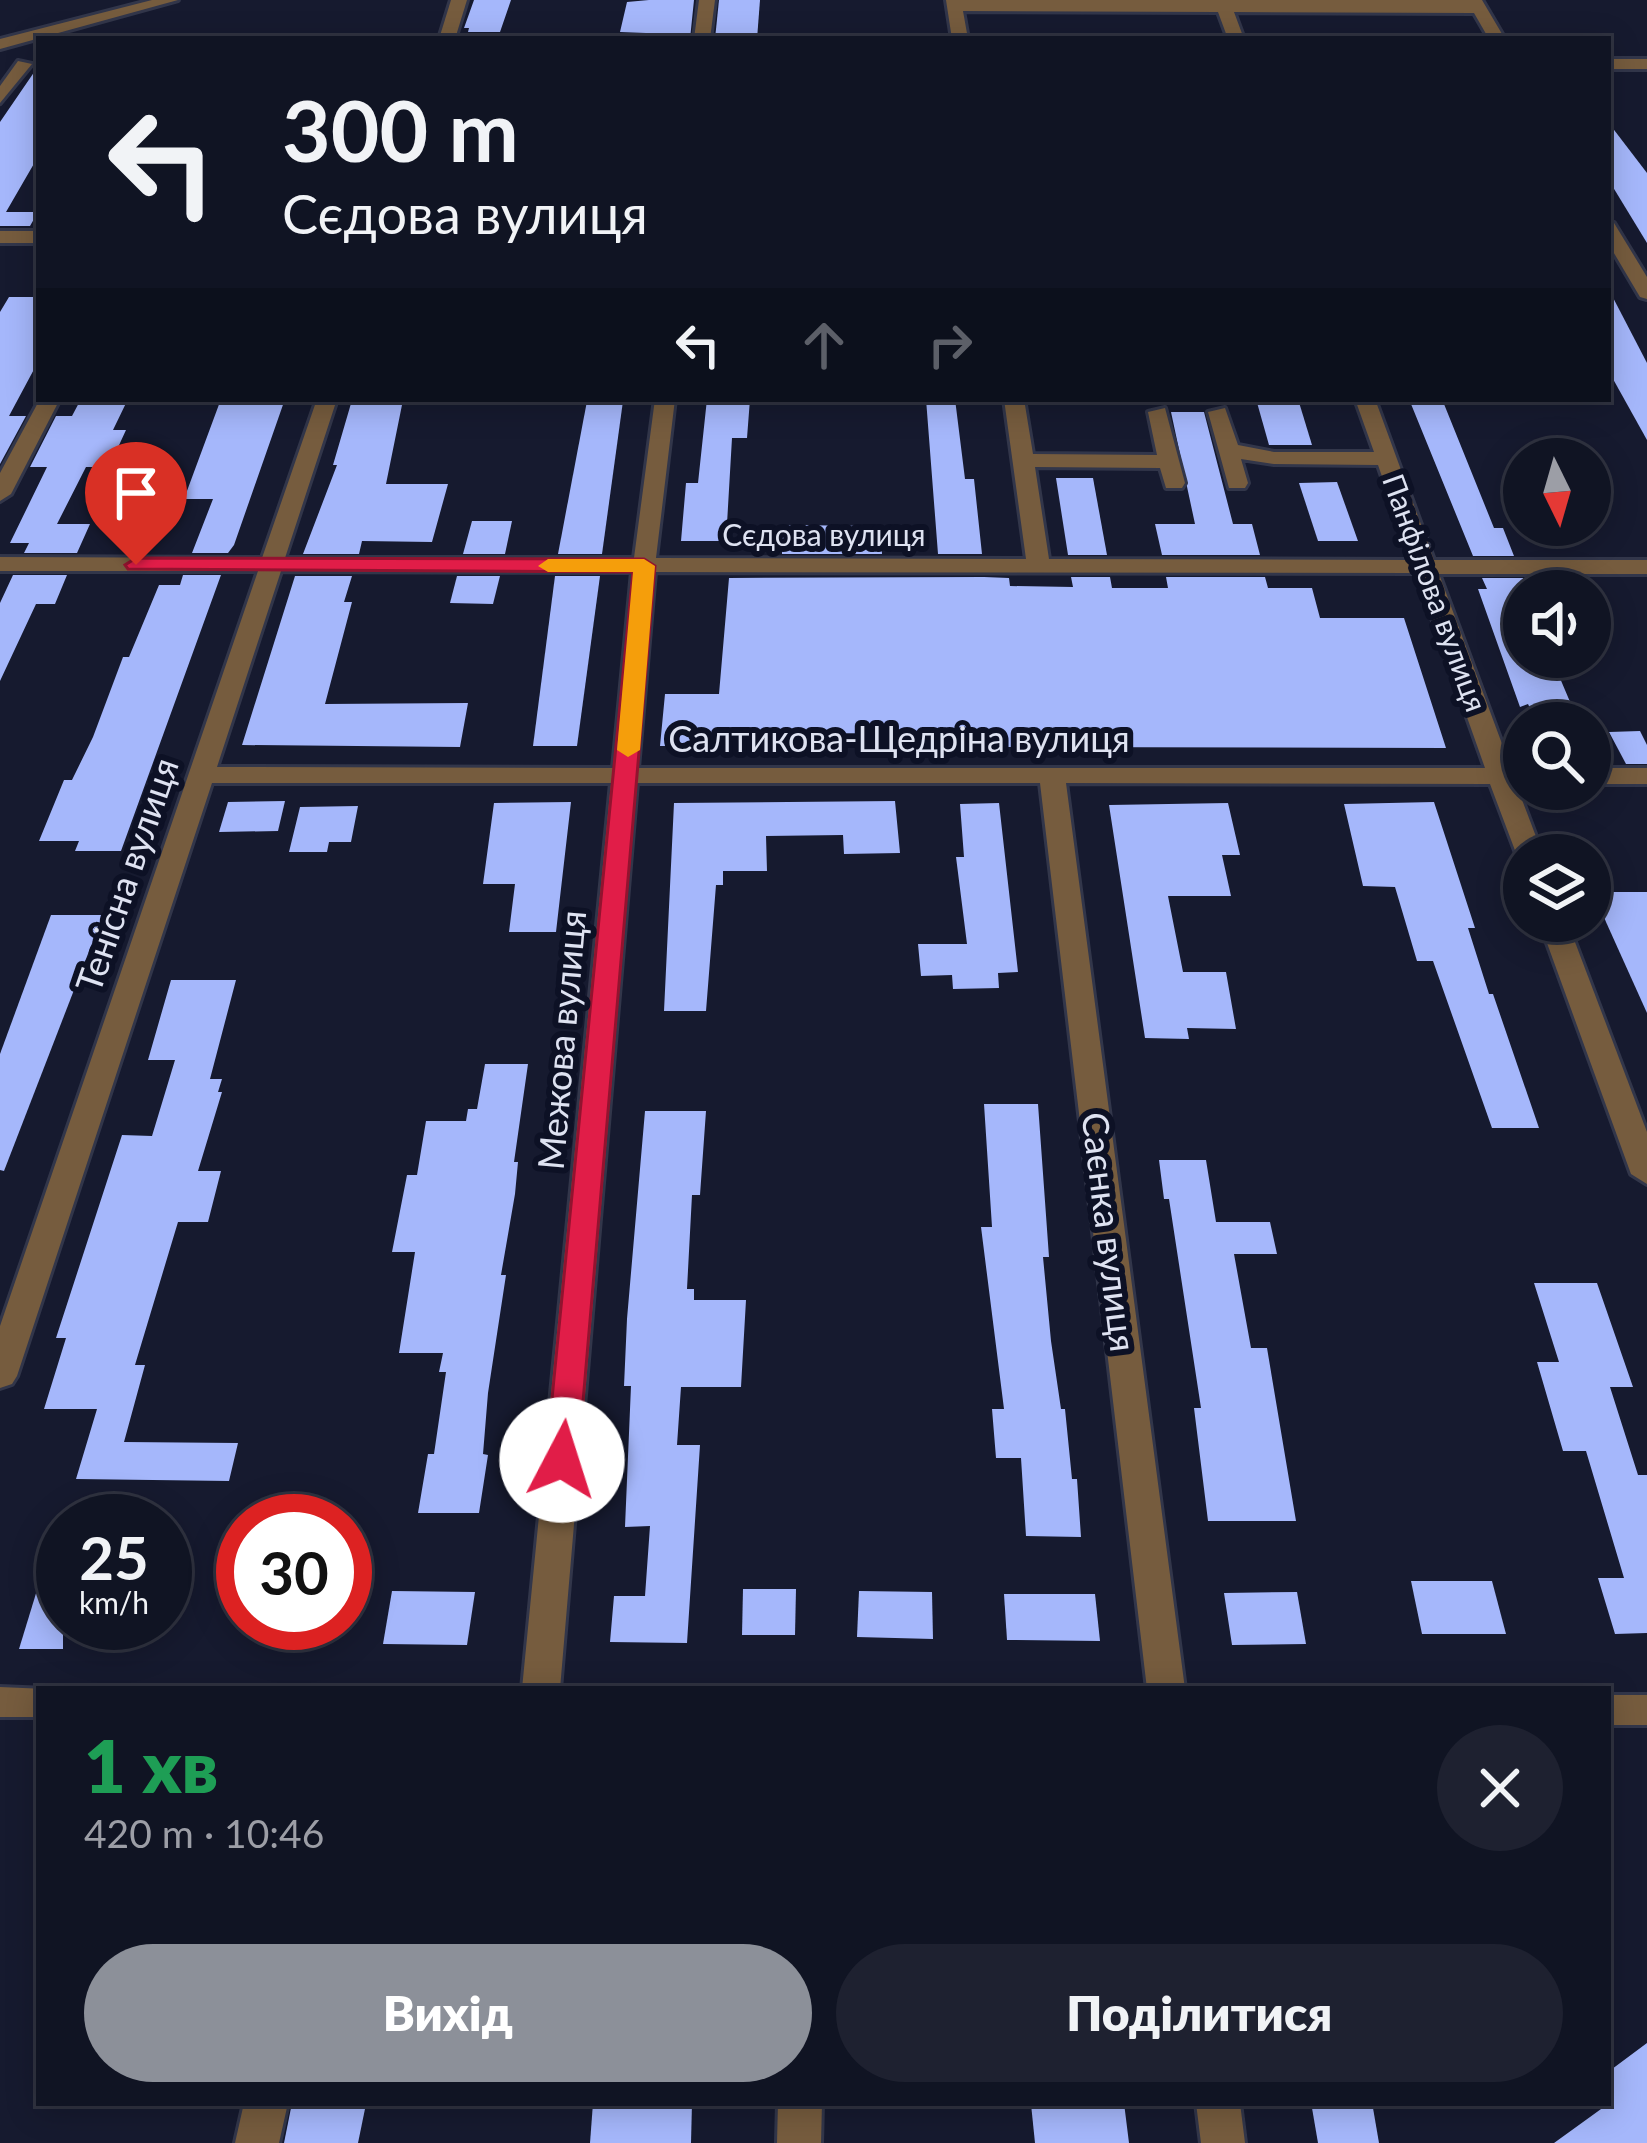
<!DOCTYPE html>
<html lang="uk">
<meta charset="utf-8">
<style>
body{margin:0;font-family:Lato,sans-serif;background:#1e2130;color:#f1f3f6;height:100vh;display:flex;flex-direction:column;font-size:45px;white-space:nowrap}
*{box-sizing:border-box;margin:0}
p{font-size:39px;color:#9c9ea6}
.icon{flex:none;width:66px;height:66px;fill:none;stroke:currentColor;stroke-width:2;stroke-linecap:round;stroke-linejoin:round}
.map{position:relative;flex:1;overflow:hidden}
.panel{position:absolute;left:36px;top:1686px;width:1575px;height:420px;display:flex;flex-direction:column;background:#101423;border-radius:0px;box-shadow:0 6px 30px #0003,0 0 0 3px #303341}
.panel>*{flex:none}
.top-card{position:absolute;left:36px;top:36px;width:1575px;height:366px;border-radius:0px;box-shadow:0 6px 30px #0003,0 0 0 3px #303341;background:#101423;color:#f1f3f6;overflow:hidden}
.needle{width:78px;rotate:175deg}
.buttons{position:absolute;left:1503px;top:438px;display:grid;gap:24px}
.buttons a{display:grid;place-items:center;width:108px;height:108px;border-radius:50%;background:#101423;box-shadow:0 6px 30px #0003,0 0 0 3px #303341;font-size:60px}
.speed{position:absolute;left:36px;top:1494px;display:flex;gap:24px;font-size:60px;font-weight:700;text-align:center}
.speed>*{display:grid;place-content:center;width:156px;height:156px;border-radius:50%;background:#101423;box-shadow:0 6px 30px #0003,0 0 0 3px #303341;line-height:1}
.speed small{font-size:30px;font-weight:400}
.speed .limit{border:18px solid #d22;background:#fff;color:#111}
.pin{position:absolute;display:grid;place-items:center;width:102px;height:102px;color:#fff;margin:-123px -51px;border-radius:50% 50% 50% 0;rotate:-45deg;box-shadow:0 0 12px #0007}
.pin .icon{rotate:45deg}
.me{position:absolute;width:132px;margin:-66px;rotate:5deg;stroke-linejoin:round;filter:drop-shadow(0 0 9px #0008)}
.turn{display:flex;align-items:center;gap:42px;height:252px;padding:0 48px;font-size:54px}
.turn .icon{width:156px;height:156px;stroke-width:2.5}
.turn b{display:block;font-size:84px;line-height:102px}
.lanes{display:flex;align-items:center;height:114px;padding:0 48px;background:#0003;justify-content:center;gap:60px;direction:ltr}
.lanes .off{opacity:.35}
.round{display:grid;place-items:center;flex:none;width:126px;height:126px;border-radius:63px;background:#1e2130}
.head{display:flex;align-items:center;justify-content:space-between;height:204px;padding:0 48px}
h1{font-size:72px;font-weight:800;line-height:90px;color:#1e9e55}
.action{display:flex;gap:24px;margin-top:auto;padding:24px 48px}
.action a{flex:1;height:138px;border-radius:72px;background:#8c9099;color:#fff;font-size:48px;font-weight:800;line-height:138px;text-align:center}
.action a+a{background:#1e2130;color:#f1f3f6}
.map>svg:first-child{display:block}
.building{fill:#a5b7fb}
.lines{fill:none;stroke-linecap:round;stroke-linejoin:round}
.minor-casing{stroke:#32364a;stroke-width:6}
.minor{fill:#765c3e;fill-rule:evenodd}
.route{fill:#e11d48;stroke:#92132f;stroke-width:3}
.slow{fill:#f59e0b}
.labels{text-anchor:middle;stroke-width:12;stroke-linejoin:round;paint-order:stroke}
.far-street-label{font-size:30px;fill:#dee2f1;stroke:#0d1125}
.street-label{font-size:36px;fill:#dee2f1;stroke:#0d1125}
</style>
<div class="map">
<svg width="1647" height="2143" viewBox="0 0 1647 2143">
<rect width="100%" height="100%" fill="#161a2f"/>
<g class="building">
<path d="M474 0H511L500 32H468L469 28H464Z"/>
<path d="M649 0H694L690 39H645L646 33 620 32 627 2Z"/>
<path d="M719 0H760L757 39H715Z"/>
<path d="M39 65V155L6 212H38L30 226H0V122Z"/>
<path d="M1608 122 1647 173V243L1608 179Z"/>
<path d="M1608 288 1647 363V440L1608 370Z"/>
<path d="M9 297H39V360L9 416H26L0 464V312Z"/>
<path d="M81 399H128L113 430H126L109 467H86L57 524H90L77 553H24L29 543H10L47 467H30L56 416H72Z"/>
<path d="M221 399H285L234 545 228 553H192L213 499H184Z"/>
<path d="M707 399H750L747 438H732L726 541H681L686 483H698Z"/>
<path d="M926 399H955L965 479H974L982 554H938Z"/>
<path d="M1256 399H1298L1312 445H1269Z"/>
<path d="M352 400H403L386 484H448L432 542 362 541 359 554H303L337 465H333Z"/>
<path d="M587 401H623L602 554H558Z"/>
<path d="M1411 404H1444L1494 528H1503L1514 556H1473Z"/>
<path d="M1171 412H1204L1233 524H1252L1260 555H1162L1155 524H1195Z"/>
<path d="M1056 478H1093L1107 555H1068Z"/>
<path d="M1337 482 1358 541H1318L1299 483Z"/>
<path d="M472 521H512L505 554H463Z"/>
<path d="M782 525 881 526 882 554H782Z"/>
<path d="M13 575H67L55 604H36L0 681V603Z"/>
<path d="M183 575H221L121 851H75L79 841H39L64 780H72L93 737 123 657H129L159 585H180Z"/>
<path d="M295 576H352L344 602H352L325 704 468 703 460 747 242 745Z"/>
<path d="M457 576H500L493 604 450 603Z"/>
<path d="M555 576H600L577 746H533Z"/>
<path d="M984 577 1009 578 1010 586 1073 587 1071 577H1110L1112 588H1168L1166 577H1265L1268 588H1312L1320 618H1404L1446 748 660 746 665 694H719L729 578Z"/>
<path d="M1482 578H1523L1524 657H1551L1579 723H1537L1528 704 1520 707 1478 589H1487Z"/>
<path d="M1640 731 1647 745V764H1626L1609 732Z"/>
<path d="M285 801 278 831 219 832 228 802Z"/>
<path d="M895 801 900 853 844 854 843 835 766 836 767 871H723V885H716L706 1011H664L674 803Z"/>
<path d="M571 802 556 932H509L515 884H483L494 803Z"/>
<path d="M1434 802 1475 928H1468L1489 994H1493L1539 1128H1492L1433 961H1417L1395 887 1363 886 1344 804Z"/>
<path d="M999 803 1018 972 998 973 999 988 953 989 952 975 921 976 918 944H967L956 857H964L960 804Z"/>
<path d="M1228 803 1240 855H1222L1231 896H1168L1183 972H1226L1236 1029 1187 1028 1189 1039 1145 1038 1109 805Z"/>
<path d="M358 806 351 842H329L327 852H289L300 807Z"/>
<path d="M1594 892H1647V1013L1606 922Z"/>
<path d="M51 915H103L4 1171 0 1170V1054Z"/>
<path d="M171 980H236L210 1079H222L218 1092H222L198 1171H221L208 1222H178L135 1365H145L124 1442 238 1443 229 1481 76 1479 97 1409H44L66 1338H56L122 1135 152 1136 175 1060H148Z"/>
<path d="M485 1064H528L514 1162H518L515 1194 501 1275H506L488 1393 483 1454 488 1455 479 1513H418L428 1454H434L446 1372H439L443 1353H399L415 1252H392L407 1175H417L426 1121H466L468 1109H477Z"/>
<path d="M984 1104H1038L1049 1257H1043L1051 1341 1061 1409H1065L1072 1479H1077L1081 1537 1026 1536 1021 1458H996L992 1409H1004L981 1227H992Z"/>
<path d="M645 1111H706L700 1195H692L687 1289H694V1300H746L741 1387H681L677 1445H700L687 1643 610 1642 614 1596H645L650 1526 625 1527 631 1386H624L627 1319Z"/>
<path d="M1159 1160H1206L1216 1222H1270L1277 1254H1234L1251 1348H1267L1296 1521H1208L1194 1408H1201L1169 1199H1164Z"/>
<path d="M1534 1283H1597L1633 1387H1610L1638 1475H1647V1633L1615 1634 1598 1578H1624L1586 1451H1563L1537 1362H1559Z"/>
<path d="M56 1528 63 1529V1649H19Z"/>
<path d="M1411 1581H1492L1506 1634H1422Z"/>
<path d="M743 1589H796L795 1635H742Z"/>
<path d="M392 1591 475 1592 467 1645 383 1644Z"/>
<path d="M859 1591 932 1592 933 1639 857 1637Z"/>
<path d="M1297 1592 1306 1644 1232 1645 1224 1593Z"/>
<path d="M1004 1594H1095L1100 1641 1007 1640Z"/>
<path d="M1647 2043V2143H1554L1608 2104V2072Z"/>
<path d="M292 2103 366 2104 358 2143H284Z"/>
<path d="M593 2103H692L691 2143H590Z"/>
<path d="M1124 2103 1129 2143H1035L1031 2104Z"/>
<path d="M1312 2108H1373L1379 2143H1318Z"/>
</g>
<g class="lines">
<g class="minor-casing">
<g id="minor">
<path d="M152 0H178L0 49V39Z"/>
<path d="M451 0H467L455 39H439Z"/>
<path d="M699 0H715L710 39H694Z"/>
<path d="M946 0H1482L1505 39H1489L1474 13 1234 12 1244 39H1228L1218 12 963 11 968 39H952Z"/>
<rect x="1608" y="59" width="39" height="10"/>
<path d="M18 61 32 64 0 103V86Z"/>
<path d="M1608 222 1614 223 1647 277V299L1640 297 1608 243Z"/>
<rect x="0" y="231" width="39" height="12"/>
<path d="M40 399H60L11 494 0 501V473Z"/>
<path d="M317 399H337L285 558H634L655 399H675L656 558 1026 559 1004 399H1024L1033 454 1157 455 1148 412 1165 408 1185 483 1182 488H1166L1160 468 1035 467 1049 559 1411 560 1378 465 1274 464 1241 459 1248 483 1245 488H1229L1208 412 1225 408 1238 445 1274 452H1374L1355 399H1375L1434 560H1647V574H1439L1511 768H1524V784H1516L1543 855H1524V862L1519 861 1490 784 1066 783 1185 1689H1147L1040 783H637L560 1689H522L611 783H212L17 1376 12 1384 0 1388V1326L258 571H0V557L262 558ZM281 571 632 572 613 768 217 767ZM655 572 1416 573 1485 768H638Z"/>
<rect x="1590" y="768" width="57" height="16"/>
<path d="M1539 921H1567L1647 1132V1184L1631 1174Z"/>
<path d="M0 1687 46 1689H39V1717H0Z"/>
<rect x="1608" y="1695" width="39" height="30"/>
<path d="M244 2103H288L279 2143H235Z"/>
<path d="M778 2103H822L821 2143H777Z"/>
<path d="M1196 2103H1240L1245 2143H1201Z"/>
</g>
</g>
<use href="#minor" class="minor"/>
</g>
<path class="route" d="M136 558 644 559 655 566 578 1460 574 1468H551L546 1460 633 572 128 569 125 565Z"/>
<path class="slow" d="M644 559 655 566 640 750 628 757 617 750 633 572H548L538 566 548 559Z"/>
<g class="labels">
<g class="far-street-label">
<text x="824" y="546">Сєдова вулиця</text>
<text transform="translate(1434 593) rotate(70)" y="10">Панфілова вулиця</text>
</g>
<g class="street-label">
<text x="899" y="752">Салтикова-Щедріна вулиця</text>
<text transform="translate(127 875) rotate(-71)" y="13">Тенісна вулиця</text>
<text transform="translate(562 1040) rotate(-85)" y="13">Межова вулиця</text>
<text transform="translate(1109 1232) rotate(83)" y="13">Саєнка вулиця</text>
</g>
</g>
</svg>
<div class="buttons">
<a><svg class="needle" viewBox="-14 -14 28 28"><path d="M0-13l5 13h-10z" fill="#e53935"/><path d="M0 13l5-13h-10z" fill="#9c9ea6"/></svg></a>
<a><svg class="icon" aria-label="sound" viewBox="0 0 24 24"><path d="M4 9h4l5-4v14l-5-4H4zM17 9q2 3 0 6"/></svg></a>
<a><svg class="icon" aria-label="search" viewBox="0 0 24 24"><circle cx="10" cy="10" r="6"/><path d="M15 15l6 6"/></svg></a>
<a><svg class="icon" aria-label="layers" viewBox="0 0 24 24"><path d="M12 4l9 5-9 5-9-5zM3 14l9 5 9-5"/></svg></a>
</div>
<div class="speed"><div>25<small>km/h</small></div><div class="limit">30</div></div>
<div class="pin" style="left:136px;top:565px;background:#d93025"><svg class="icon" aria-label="arrive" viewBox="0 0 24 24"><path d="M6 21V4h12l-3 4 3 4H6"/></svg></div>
<svg class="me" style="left:562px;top:1460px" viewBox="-20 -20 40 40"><circle r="19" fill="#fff"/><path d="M0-13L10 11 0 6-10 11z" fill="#e11d48"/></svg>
<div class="top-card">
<div class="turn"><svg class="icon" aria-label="left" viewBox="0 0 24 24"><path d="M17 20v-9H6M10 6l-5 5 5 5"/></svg><div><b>300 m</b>Сєдова вулиця</div></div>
<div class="lanes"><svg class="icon" aria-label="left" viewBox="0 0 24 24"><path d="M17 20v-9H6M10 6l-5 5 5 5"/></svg><svg class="icon off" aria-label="ahead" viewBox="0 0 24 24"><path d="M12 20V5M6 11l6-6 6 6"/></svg><svg class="icon off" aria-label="right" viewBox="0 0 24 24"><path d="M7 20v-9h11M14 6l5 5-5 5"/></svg></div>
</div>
<section class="panel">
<div class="head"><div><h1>1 хв</h1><p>420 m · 10:46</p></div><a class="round"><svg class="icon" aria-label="close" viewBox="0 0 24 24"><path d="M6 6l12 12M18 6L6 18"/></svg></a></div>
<div class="action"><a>Вихід</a><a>Поділитися</a></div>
</section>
</div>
